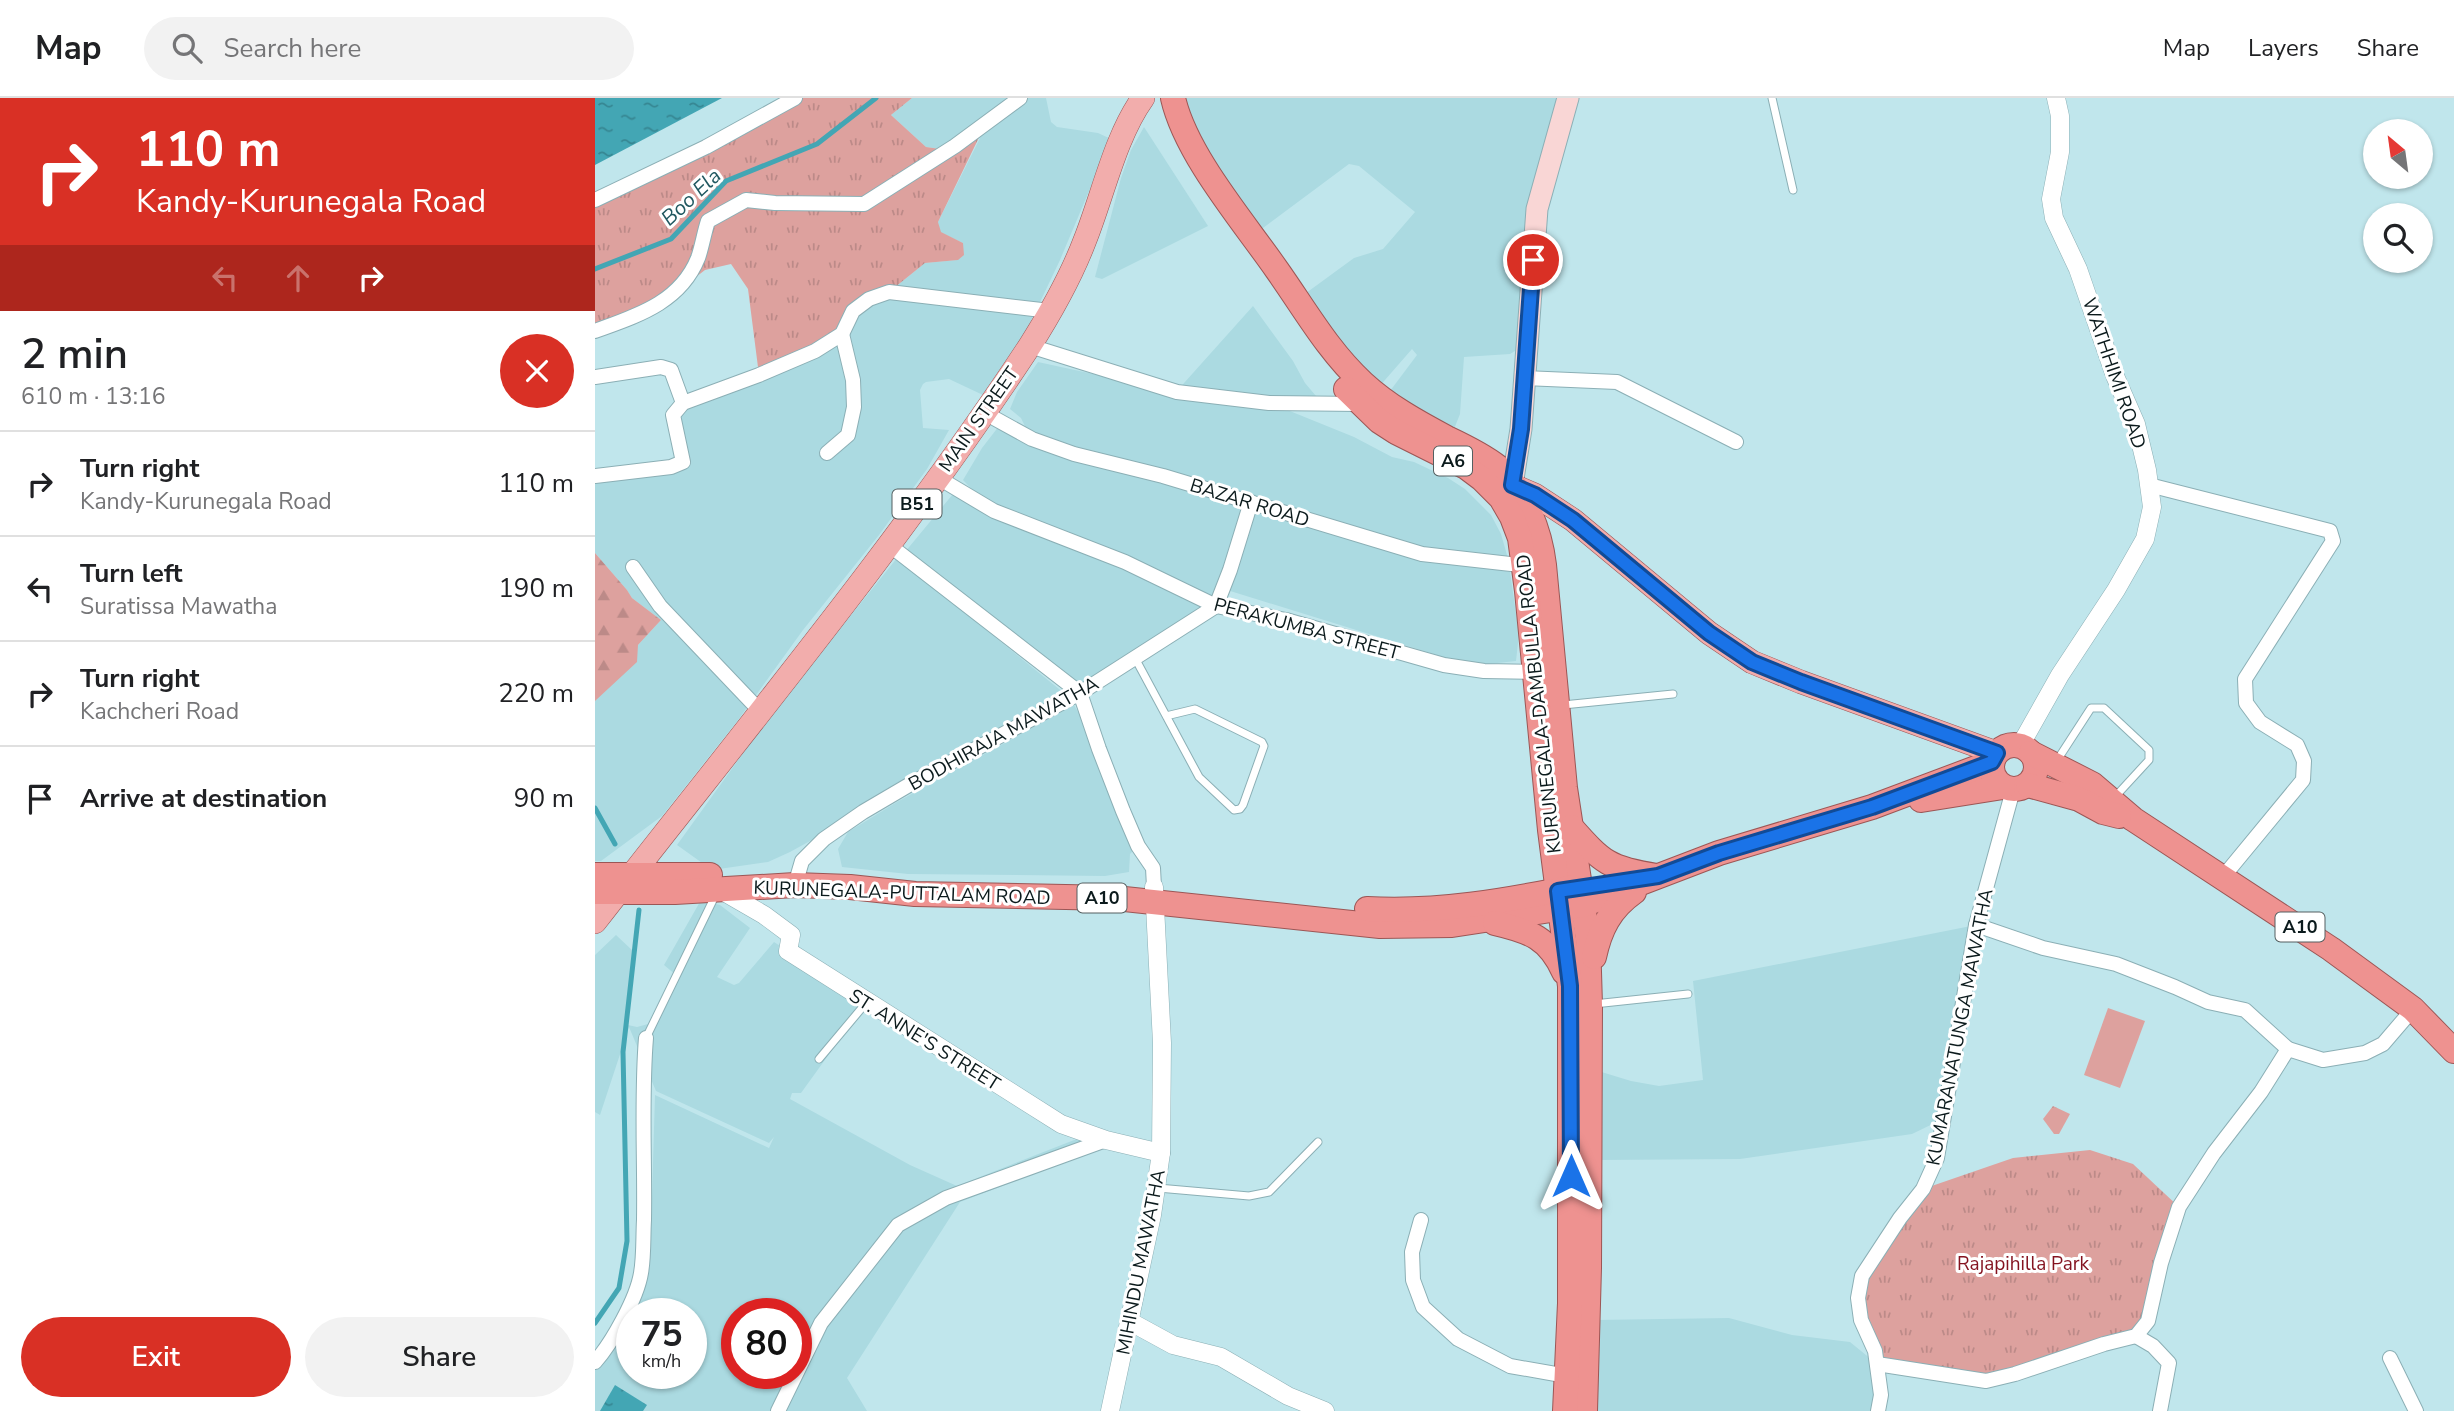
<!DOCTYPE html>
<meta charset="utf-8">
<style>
body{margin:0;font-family:"Nunito Sans",sans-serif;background:#f2f2f2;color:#202124;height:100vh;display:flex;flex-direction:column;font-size:26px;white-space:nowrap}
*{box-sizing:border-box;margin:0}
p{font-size:23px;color:#757577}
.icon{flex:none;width:38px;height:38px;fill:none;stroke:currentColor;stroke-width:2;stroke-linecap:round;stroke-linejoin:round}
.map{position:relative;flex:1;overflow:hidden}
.details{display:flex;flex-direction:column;background:#fff;width:595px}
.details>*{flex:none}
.hud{background:#d93025;color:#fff;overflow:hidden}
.needle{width:46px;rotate:331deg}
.fabs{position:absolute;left:1768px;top:21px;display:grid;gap:14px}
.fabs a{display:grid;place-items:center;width:70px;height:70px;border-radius:50%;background:#fff;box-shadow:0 2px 5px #0004;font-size:35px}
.speed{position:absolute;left:21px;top:1200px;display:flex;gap:14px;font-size:35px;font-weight:700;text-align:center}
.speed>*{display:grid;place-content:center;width:91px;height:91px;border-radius:50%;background:#fff;box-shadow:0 2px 5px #0004;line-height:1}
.speed small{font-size:18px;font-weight:400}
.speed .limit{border:10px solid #d22;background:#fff;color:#111}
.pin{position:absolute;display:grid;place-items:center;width:60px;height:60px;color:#fff;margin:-30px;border:4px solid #fff;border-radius:50%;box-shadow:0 2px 7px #0007}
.me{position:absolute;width:77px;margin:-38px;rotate:0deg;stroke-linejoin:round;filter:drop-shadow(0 0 5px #0008)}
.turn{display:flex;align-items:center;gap:24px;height:147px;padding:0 21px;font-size:32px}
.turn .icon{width:91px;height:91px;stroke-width:2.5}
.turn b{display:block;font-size:49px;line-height:60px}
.lanes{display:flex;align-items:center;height:66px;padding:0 21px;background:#0003;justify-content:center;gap:35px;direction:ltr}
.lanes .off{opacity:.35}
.round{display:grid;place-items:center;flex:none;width:74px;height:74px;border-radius:37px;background:#f2f2f2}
.summary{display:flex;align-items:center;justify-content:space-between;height:119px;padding:0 21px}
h1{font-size:42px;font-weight:600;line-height:52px}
.action{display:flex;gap:14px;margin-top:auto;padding:14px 21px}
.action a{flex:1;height:80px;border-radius:42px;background:#d93025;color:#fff;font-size:28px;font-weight:600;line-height:80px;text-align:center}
.action a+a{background:#f2f2f2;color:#202124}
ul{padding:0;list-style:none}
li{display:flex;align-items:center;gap:21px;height:105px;padding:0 21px;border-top:2px solid #e0e0e0}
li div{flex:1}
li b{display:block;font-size:26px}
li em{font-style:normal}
header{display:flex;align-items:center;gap:42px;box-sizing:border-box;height:98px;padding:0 35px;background:#fff;border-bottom:2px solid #e0e0e0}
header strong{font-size:33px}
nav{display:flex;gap:38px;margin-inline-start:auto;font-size:24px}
.search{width:490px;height:63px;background:#f2f2f2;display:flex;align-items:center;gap:18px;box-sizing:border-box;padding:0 24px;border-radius:38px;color:#757577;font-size:26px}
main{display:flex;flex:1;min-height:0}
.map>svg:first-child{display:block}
.built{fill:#abdae1;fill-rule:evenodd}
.grass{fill:url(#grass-tufts)}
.forest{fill:url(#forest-firs)}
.pitch{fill:#dda19e}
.water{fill:url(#water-ripples)}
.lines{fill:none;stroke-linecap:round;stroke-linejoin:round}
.stream{stroke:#43a6b4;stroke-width:5}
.service-casing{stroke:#8bafb5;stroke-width:9}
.minor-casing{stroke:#8bafb5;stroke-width:16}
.tertiary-casing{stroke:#8bafb5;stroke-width:19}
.secondary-casing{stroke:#8bafb5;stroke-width:23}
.primary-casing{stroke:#9c5655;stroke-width:24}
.trunk-casing{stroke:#9c5655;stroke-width:26}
.service{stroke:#fff;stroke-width:7}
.minor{stroke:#fff;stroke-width:14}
.tertiary{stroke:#fff;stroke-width:18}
.secondary{stroke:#f9d6d5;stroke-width:21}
.primary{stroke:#f2adac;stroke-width:23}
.trunk{stroke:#ee9290;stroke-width:24}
.route-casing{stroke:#114b97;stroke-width:18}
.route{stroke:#1a73e8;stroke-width:12}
.labels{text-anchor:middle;stroke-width:6;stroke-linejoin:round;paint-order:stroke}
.shield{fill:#fff;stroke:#545f60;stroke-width:2}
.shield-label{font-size:18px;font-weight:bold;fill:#0b1a1c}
.street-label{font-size:19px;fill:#0b1a1c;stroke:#fff}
.park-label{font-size:19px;fill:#84121f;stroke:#fff}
.water-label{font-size:21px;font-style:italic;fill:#215860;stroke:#fff}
</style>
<header>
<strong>Map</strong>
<div class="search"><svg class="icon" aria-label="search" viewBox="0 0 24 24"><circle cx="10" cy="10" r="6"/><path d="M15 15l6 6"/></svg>Search here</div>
<nav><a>Map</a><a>Layers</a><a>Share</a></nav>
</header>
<main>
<section class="details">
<div class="hud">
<div class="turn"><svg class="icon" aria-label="right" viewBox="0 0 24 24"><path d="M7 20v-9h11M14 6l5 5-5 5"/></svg><div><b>110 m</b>Kandy-Kurunegala Road</div></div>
<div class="lanes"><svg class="icon off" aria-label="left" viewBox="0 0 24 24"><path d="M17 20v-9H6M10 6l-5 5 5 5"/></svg><svg class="icon off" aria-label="ahead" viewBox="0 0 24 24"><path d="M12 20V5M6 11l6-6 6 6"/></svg><svg class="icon" aria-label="right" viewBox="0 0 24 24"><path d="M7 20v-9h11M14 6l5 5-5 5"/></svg></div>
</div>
<div class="summary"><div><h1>2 min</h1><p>610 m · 13:16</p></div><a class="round" style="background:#d93025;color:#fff"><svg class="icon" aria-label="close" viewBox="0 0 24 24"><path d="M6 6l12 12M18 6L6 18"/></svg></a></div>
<ul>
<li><svg class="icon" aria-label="right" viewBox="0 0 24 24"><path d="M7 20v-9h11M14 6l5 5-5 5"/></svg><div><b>Turn right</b><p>Kandy-Kurunegala Road</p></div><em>110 m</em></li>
<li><svg class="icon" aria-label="left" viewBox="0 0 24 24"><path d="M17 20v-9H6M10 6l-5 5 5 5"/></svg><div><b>Turn left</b><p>Suratissa Mawatha</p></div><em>190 m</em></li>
<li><svg class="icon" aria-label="right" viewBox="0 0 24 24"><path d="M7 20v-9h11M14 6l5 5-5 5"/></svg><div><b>Turn right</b><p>Kachcheri Road</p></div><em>220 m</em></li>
<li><svg class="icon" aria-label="arrive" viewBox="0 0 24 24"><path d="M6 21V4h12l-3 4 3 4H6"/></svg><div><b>Arrive at destination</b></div><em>90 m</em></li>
</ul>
<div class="action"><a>Exit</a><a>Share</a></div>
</section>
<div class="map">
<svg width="1859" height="1313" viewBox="0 0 1859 1313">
<defs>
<pattern id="grass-tufts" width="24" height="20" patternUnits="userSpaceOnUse" patternTransform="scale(1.75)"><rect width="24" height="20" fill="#dda19e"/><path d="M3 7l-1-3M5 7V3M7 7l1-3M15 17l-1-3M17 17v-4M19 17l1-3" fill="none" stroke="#bc8a88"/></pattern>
<pattern id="forest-firs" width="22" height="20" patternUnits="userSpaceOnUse" patternTransform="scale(1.75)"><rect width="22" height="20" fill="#dda19e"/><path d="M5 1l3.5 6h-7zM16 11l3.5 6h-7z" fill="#bc8a88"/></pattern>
<pattern id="water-ripples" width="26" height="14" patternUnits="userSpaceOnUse" patternTransform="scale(1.75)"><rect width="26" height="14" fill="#43a6b4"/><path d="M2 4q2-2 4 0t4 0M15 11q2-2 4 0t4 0" fill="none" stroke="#368692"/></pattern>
</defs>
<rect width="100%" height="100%" fill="#c0e6ec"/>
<g class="built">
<path d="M317 0H451L456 24 462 29 503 35 516 41 465 162 427 242 388 297 354 281 331 284 328 286 325 292 328 330 354 332 332 371 284 437 208 532 143 622 67 718 6 763H0V603L43 547 66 522 37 500 32 492 0 455V378L88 364 78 317 164 277 258 213 294 194 330 165 362 162 368 145 345 134 343 124 385 40 345 51 331 49 296 17Z"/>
<path d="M585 0H965L925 250 915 256 869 259 865 316 859 331 792 297 822 257 817 251 783 290 707 198 759 160 788 151 820 114 764 68 754 66 664 133 625 75Z"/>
<path d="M549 29 613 128 507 181 500 179 526 80 536 52Z"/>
<path d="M658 208 698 263 710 285 721 298 675 305 759 339 797 359 819 364 853 380 870 391 896 417 906 436 914 464 836 457 915 474 924 536 921 563 893 566 858 562 632 492 621 508 483 590 310 454 358 396 397 412 368 382 387 350 404 328 436 341 426 320 415 311 422 294 443 264 581 294Z"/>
<path d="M302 460 469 595 300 686 215 743 195 754 173 764 117 772 82 747 172 622Z"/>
<path d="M479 607 504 651 543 748 535 756 534 774 510 778 313 776 247 769 243 751 253 734 302 704Z"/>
<path d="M106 802 125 807 155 830 122 879 139 887 144 885 179 844 271 905 206 995H197L195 1001 315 1067 362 1088 492 1037 512 1048 365 1104 252 1280 272 1313H0V1272L39 1208 55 1168 60 997 174 1050 179 1039 174 1045 61 993 34 929 5 1017 0 1014V857L21 837 38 853 33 927 42 929 53 926 81 877 69 867ZM37 1216H96V1276H37ZM142 1216H201V1276H142Z"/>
<path d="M1381 827 1348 1021 1317 1036 1145 1061 1003 1062 1000 972 1036 983 1064 988 1108 982 1098 883Z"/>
<path d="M1134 1220 1197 1237 1255 1244 1282 1266 1283 1313H997L1000 1222Z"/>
</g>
<g class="grass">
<path d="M200 0H317L296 17 331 49 345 51 391 25 343 124 346 134 368 145 369 157 363 162 330 165 294 194 274 201 247 236 164 277 153 191 136 166 110 172 66 206 0 233V102Z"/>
<path d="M1458 1008 1475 1016 1464 1036H1459L1448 1021Z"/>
<path d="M1495 1052 1538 1066 1584 1109 1541 1238 1391 1283 1282 1266 1266 1222 1267 1178 1328 1091 1418 1060Z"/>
</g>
<path class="forest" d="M0 455 32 492 37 500 66 522 43 547 42 564 0 603Z"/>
<path class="pitch" d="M1513 910 1550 923 1525 990 1489 977Z"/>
<g class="water">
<path d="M0 0H127L0 67Z"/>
<path d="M20 1287 52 1307 48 1313H5Z"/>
</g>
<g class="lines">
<g class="stream">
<path d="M0 171 76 141 131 83 222 46 281 0"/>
<path d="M0 710 20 746"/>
<path d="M0 1225 24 1190 32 1143 28 954 44 812"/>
</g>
<g class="service-casing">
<g id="service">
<path d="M1177 0 1198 92"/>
<path d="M540 560 604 679 639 712 645 711 648 707 669 648 667 644 600 611 571 618"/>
<path d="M968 607 1078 596"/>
<path d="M1461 664 1496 610H1509L1554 652V662L1519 700"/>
<path d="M999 906 1093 896"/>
<path d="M51 940 121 796"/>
<path d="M224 961 271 905"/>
<path d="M563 1090 654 1098 674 1094 723 1044"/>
</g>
</g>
<g class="minor-casing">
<g id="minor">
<path d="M0 102 111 49 200 0"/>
<path d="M0 233C41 218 85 205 103 160 107 149 109 135 113 123L151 102 180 105 269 106 360 48 425 0"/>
<path d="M435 248 582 294 674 305 765 306"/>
<path d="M0 279 66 269 76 272 88 305"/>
<path d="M929 280 1022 284 1141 344"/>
<path d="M388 314 437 341 479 356 568 378 827 456 933 468"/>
<path d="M232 355 253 337 259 309 258 282 247 236"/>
<path d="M0 378 76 369 88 364 78 317 88 305 164 277 220 253 247 236 258 213 274 201 294 194 455 213"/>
<path d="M342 379 399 413 530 464 621 508 691 522 849 567 889 573 945 574"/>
<path d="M1554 387 1735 433 1738 443 1650 581 1651 605 1665 624 1702 647 1709 663 1708 682 1628 779"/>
<path d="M293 446 485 595 504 651 528 713 543 748 558 770 559 789"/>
<path d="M38 469 65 508 165 613"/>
<path d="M621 508 635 472 656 404"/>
<path d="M200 787 207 763 229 741 268 714 319 684 485 595 621 508"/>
<path d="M1381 827 1448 850 1521 866 1580 889 1613 904 1650 912 1693 951"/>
<path d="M826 1122 817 1154 818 1182 828 1209 863 1241 915 1268 972 1278"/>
<path d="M1541 1238 1558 1248 1574 1265 1565 1313"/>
<path d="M1795 1260 1821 1313"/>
<path d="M0 1264C17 1245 42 1200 46 1175 49 1158 48 1139 49 1122 50 1061 46 1000 51 940"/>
<path d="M1282 1266 1391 1283 1420 1276 1509 1246 1541 1238 1553 1223 1566 1165 1584 1109 1619 1055 1666 994 1693 951 1728 962 1770 955 1788 946 1818 911"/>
<path d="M183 1313 226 1225 303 1127 351 1100 511 1042"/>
<path d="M1283 1313 1286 1297 1280 1253 1266 1222 1263 1200 1267 1178 1305 1120 1328 1091 1342 1060 1381 827 1418 692"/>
</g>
</g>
<g class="tertiary-casing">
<g id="tertiary">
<path d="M1425 648 1465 577 1521 492 1550 441 1557 409 1552 372 1541 326 1520 278 1483 171 1459 120 1456 101 1465 54V18L1461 0"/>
<path d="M124 791 169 817 196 837 193 853 466 1026 511 1042 566 1055"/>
<path d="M534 1223 578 1247 626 1259 693 1298 730 1313"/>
<path d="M515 1313 557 1117 566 1055 567 945 559 789"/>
</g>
</g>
<g class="secondary-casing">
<path id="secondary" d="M917 387 926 331 942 111 973 0"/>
</g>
<g class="primary-casing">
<g id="primary">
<path d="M917 387 940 397 978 422 1114 535 1157 564 1206 584 1402 655"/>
<path d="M0 824C147 635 302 449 434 249 455 216 476 179 490 142 508 97 520 39 548 0"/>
</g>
</g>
<g class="trunk-casing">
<g id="trunk">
<path d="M578 0C591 57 648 123 682 172 709 210 733 253 768 285 793 308 822 324 852 340 869 348 888 357 903 369 930 393 945 433 949 467L970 690 993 841 995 907 994 1170 990 1313"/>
<path d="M751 291 784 323 801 334 871 369 887 381 906 400 917 419 925 440 932 493 955 732 975 888V1205L970 1313"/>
<circle cx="1419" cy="669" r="22"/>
<path d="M1436 655 1497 686 1538 721 1736 851 1818 911 1859 953"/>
<path d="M1433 687 1484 701 1508 714 1524 718"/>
<path d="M1326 702 1408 689"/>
<path d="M976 729C1007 764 1014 771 1062 778"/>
<path d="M0 777H115"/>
<path d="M0 794H80L200 787 255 789 320 796 520 800 785 828 857 827 988 807 1124 755 1277 709 1397 664"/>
<path d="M772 811C842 815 910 803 979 789"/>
<path d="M900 825C935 833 954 840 969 874"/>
<path d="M999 859C1005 831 1015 811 1039 794"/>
</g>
</g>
<use href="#service" class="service"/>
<use href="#minor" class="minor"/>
<use href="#tertiary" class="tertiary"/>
<use href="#secondary" class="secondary"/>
<use href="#primary" class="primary"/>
<use href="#trunk" class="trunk"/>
</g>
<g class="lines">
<g class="route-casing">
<path id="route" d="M938 162 926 331 917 387 940 397 978 422 1114 535 1157 564 1206 584 1402 655 1397 664 1277 709 1124 755 1063 778 963 793 975 888 976 1078"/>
</g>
<use href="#route" class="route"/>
</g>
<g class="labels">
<g class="shield">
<rect x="839" y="348.5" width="38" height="29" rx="5"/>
<rect x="297.5" y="391.5" width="49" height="29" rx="5"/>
<rect x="482.5" y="785.5" width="49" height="29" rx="5"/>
<rect x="1680.5" y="814.5" width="49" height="29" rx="5"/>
</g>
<g class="shield-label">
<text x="858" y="369">A6</text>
<text x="322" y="412">B51</text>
<text x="507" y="806">A10</text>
<text x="1705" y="835">A10</text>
</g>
<g class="street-label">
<text transform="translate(1520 275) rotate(71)" y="7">WATHHIMI ROAD</text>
<text transform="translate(383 321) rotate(-55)" y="7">MAIN STREET</text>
<text transform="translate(655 404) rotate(17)" y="7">BAZAR ROAD</text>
<text transform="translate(712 530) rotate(15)" y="7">PERAKUMBA STREET</text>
<text transform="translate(943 606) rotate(-96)" y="7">KURUNEGALA-DAMBULLA ROAD</text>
<text transform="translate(408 635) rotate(-29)" y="7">BODHIRAJA MAWATHA</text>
<text transform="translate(307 794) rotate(2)" y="7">KURUNEGALA-PUTTALAM ROAD</text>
<text transform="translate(1364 929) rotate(-79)" y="7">KUMARANATUNGA MAWATHA</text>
<text transform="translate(330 941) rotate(32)" y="7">ST. ANNE'S STREET</text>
<text transform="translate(545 1164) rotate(-79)" y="7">MIHINDU MAWATHA</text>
</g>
<g class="park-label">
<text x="1428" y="1172">Rajapihilla Park</text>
</g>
<g class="water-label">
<text transform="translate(96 99) rotate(-43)" y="7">Boo Ela</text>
</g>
</g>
</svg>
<div class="fabs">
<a><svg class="needle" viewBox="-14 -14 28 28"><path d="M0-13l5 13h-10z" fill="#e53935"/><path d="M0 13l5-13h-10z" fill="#757577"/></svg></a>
<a><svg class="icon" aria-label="search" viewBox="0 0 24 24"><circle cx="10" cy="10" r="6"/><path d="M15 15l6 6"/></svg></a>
</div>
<div class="speed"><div>75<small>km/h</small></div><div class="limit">80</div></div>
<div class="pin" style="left:938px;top:162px;background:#d93025"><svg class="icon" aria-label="arrive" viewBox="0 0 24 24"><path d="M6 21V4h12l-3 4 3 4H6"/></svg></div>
<svg class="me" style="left:976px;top:1078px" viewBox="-20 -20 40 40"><path d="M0-17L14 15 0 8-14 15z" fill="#1a73e8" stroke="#fff" stroke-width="4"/></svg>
</div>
</main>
